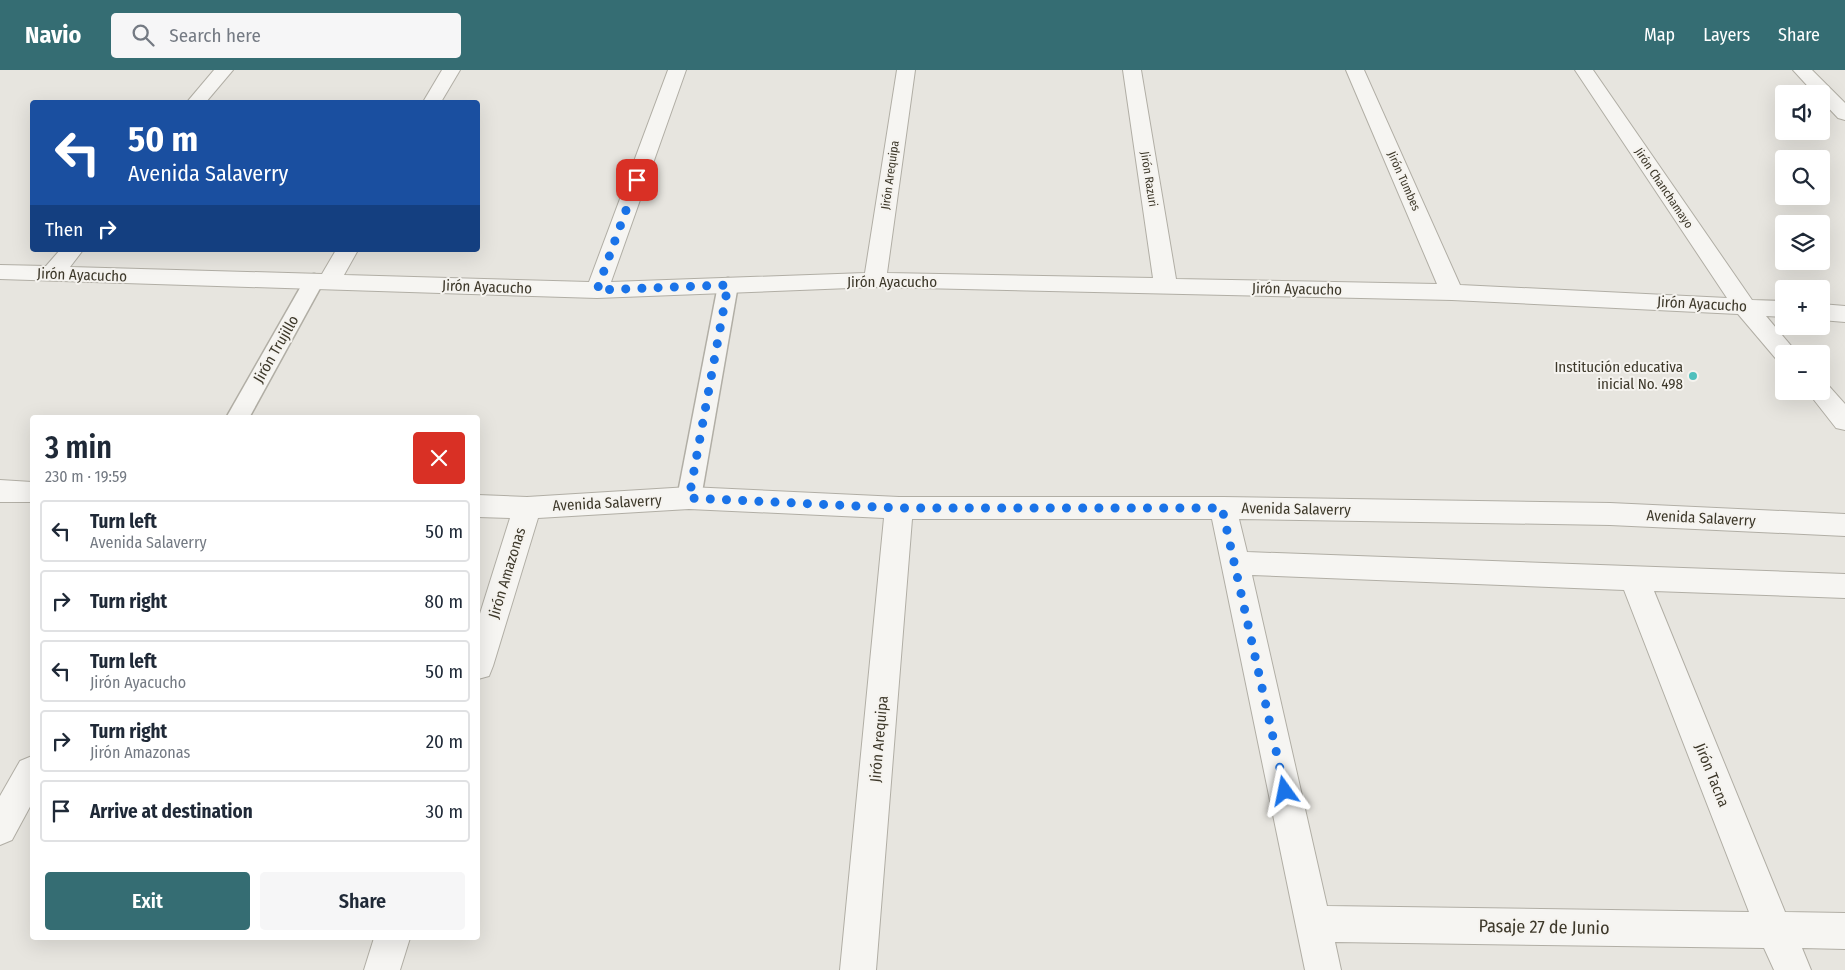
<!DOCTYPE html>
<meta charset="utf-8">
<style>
body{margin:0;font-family:"Fira Sans Condensed",sans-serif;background:#f6f6f7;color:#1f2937;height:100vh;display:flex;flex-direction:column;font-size:19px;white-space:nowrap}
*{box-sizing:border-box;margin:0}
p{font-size:16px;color:#747a83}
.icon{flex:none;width:28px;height:28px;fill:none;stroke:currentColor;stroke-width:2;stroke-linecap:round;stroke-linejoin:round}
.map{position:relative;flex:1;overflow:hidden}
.details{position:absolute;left:30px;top:345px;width:450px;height:525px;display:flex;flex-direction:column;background:#fff;border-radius:5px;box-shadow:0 5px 20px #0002}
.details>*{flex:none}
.guide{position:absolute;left:30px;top:30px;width:450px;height:152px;border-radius:5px;box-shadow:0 5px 20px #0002;background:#1a4fa0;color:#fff;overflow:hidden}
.fabs{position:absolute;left:1775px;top:15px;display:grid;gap:10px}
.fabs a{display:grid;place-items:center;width:55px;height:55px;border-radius:5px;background:#fff;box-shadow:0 5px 20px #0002;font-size:25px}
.pin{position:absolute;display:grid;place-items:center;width:42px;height:42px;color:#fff;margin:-21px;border-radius:10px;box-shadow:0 2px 8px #0006}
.me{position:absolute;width:55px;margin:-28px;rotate:348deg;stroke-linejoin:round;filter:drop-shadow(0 0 4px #0008)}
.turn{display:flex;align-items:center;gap:18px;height:105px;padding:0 15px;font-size:22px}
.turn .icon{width:65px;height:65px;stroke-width:2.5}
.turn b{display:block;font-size:35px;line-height:42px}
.then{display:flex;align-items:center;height:48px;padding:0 15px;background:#0003;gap:10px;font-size:19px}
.round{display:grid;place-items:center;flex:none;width:52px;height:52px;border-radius:5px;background:#f6f6f7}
.summary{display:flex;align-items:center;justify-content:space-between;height:85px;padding:0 15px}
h1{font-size:30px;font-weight:600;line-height:38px}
.cta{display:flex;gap:10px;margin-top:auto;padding:10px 15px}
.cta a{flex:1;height:58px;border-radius:5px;background:#356d73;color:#fff;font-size:20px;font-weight:600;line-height:58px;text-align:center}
.cta a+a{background:#f6f6f7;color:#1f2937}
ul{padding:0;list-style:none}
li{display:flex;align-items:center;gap:15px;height:62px;margin:0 10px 8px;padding:0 5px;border:2px solid #e0e1e3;border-radius:5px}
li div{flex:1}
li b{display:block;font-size:19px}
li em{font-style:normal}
header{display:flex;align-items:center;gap:30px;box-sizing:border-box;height:70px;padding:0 25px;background:#356d73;color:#fff}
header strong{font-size:24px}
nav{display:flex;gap:28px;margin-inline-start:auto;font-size:18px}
.search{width:350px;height:45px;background:#f6f6f7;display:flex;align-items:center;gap:12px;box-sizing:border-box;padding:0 18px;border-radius:5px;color:#747a83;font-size:19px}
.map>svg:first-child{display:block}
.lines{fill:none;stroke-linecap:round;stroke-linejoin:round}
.service-casing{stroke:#b1aea5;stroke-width:3}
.minor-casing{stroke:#b1aea5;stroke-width:2}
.service{fill:#f6f5f2;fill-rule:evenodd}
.minor{fill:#f6f5f2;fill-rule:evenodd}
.route{stroke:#1a73e8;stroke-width:9;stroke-dasharray:0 16.2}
.poi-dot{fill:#50c0bd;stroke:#f5f3ef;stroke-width:2}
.labels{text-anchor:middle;stroke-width:4;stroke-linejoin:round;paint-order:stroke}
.far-street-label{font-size:12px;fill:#3d382a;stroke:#f5f3ef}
.street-label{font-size:15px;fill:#3d382a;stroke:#f5f3ef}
.poi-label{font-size:15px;fill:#3d382a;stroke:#f5f3ef;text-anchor:end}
.near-street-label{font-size:18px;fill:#3d382a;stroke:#f5f3ef}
</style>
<header>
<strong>Navio</strong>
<div class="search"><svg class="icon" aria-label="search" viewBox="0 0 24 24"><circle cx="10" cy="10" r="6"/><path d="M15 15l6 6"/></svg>Search here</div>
<nav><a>Map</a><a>Layers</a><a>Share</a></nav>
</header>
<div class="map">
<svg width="1845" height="900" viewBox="0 0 1845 900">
<rect width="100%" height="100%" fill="#e7e5df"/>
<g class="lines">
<g class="service-casing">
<g id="service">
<path d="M314 204 321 206 324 211 249 348H226L304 211 307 206Z"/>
<path d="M728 208 735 210 738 215 701 428 698 435 689 438 680 435 677 428 718 215 721 210Z"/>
</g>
</g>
<g class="minor-casing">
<g id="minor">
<path d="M214 0H233L206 32H187Z"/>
<path d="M442 0H460L441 32H423Z"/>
<path d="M668 0H686L611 212 865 203 897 0H915L887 203 1153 208 1123 0H1141L1176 209 1437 214 1346 0H1364L1460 215 1727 228 1575 0H1593L1752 230 1784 231V247L1766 246 1798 284H1784V292L1777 290 1738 244 1452 230 875 217 597 228 0 209V195L46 196 60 180H83L70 197 322 204 336 180H358L344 205 589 212Z"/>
<path d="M1793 0H1812L1845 33V50L1838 48 1821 30V24H1815Z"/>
<path d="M1821 234 1845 236V252L1821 250Z"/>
<path d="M1821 313 1828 315 1845 334V360L1836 358 1807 321H1821Z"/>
<path d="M0 410 32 412V432H0Z"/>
<path d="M689 417 899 427H1223L1610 433 1845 444V466L1610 455 1239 449 1247 482 1845 504V528L1654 521 1785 842 1845 843V879L1802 878 1811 900H1774L1764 878 1335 872 1341 900H1305L1212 449H912L876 900H840L884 448 689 439 538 448 493 596 489 606 478 609V550L510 448 478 447V425L527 427ZM1252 505 1624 520 1749 842 1327 836Z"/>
<path d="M32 686V733L12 770 0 775V726L20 691Z"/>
<path d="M374 868H410L400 900H364Z"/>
</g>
</g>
<use href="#service" class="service"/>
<use href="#minor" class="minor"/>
</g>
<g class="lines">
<path class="route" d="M637 110 597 220 728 215 689 428 899 438H1222L1285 721"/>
</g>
<circle class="poi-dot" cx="1693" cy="306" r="5"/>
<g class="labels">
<g class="far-street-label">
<text transform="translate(890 105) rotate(-82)" y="4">Jirón Arequipa</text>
<text transform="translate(1149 109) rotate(81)" y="4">Jirón Razuri</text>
<text transform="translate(1404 111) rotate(66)" y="4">Jirón Tumbes</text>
<text transform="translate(1664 118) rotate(56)" y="4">Jirón Chanchamayo</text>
</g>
<g class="street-label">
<text transform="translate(82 205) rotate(2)" y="5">Jirón Ayacucho</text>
<text x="892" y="217">Jirón Ayacucho</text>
<text transform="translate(487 217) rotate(2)" y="5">Jirón Ayacucho</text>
<text transform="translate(1297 219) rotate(1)" y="5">Jirón Ayacucho</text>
<text transform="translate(1702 234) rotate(3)" y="5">Jirón Ayacucho</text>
<text transform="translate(276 279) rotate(-60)" y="5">Jirón Trujillo</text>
<text transform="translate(607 433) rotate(-3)" y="5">Avenida Salaverry</text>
<text transform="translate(1296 439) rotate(1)" y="5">Avenida Salaverry</text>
<text transform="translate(1701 448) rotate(3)" y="5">Avenida Salaverry</text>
<text transform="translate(507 503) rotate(-73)" y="5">Jirón Amazonas</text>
<text transform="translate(879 669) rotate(-85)" y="5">Jirón Arequipa</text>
<text transform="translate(1712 705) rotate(68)" y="5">Jirón Tacna</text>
</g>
<g class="poi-label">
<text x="1683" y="302">Institución educativa<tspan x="1683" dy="17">inicial No. 498</tspan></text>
</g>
<g class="near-street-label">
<text transform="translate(1544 857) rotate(1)" y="6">Pasaje 27 de Junio</text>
</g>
</g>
</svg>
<div class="fabs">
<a><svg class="icon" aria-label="sound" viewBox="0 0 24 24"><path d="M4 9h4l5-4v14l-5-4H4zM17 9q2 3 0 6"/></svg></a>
<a><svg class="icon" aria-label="search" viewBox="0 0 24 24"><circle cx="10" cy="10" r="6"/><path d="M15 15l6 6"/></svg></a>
<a><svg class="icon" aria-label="layers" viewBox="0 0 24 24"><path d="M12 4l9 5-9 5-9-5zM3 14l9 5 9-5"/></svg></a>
<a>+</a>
<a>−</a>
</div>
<div class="pin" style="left:637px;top:110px;background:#d93025"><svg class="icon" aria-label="arrive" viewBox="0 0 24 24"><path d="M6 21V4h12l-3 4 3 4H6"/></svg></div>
<svg class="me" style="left:1285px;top:721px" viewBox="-20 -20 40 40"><path d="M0-17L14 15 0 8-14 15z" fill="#1a73e8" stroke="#fff" stroke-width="4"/></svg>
<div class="guide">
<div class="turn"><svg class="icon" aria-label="left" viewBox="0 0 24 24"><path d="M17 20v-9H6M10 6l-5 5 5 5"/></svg><div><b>50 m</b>Avenida Salaverry</div></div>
<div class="then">Then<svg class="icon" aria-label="right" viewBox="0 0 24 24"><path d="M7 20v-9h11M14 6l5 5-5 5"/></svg></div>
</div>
<section class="details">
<div class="summary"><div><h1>3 min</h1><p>230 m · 19:59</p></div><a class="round" style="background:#d93025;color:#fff"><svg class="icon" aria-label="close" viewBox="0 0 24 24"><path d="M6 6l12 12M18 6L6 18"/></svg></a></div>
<ul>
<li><svg class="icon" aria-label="left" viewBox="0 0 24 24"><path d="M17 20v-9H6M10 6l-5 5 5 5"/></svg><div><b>Turn left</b><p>Avenida Salaverry</p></div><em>50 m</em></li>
<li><svg class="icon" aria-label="right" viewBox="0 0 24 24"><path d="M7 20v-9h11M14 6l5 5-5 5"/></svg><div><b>Turn right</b></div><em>80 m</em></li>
<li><svg class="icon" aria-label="left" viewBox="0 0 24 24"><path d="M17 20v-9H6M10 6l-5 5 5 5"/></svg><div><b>Turn left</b><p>Jirón Ayacucho</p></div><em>50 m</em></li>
<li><svg class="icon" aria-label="right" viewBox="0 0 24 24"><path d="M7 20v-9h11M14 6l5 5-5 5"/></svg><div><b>Turn right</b><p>Jirón Amazonas</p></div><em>20 m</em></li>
<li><svg class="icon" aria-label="arrive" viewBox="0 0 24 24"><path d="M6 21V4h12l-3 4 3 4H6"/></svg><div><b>Arrive at destination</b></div><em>30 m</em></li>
</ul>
<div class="cta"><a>Exit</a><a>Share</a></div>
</section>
</div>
